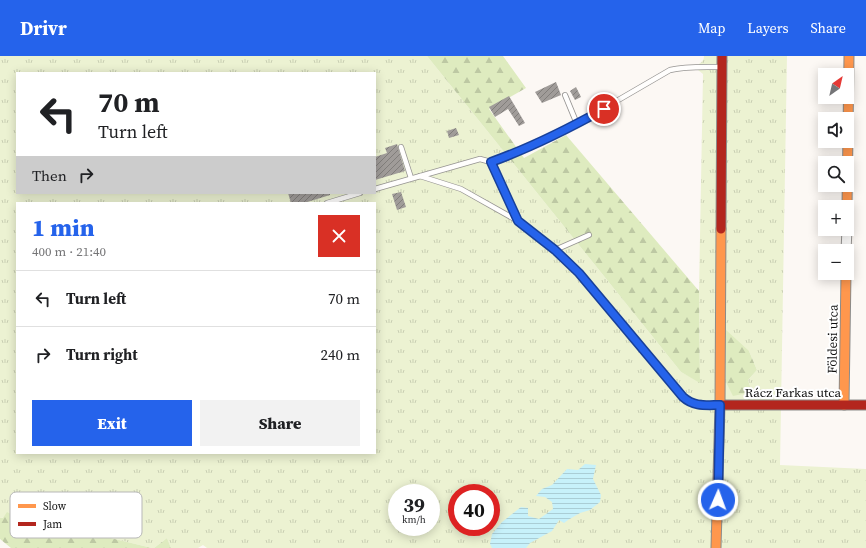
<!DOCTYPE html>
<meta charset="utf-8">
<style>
body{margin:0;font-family:"Source Serif 4",serif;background:#f2f2f2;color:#202124;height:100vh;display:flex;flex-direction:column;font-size:15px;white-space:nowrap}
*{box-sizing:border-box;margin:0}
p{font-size:13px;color:#757577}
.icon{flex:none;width:22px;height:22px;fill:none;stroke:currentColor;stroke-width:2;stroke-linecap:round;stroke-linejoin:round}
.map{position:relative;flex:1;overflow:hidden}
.details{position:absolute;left:16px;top:146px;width:360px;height:252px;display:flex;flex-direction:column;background:#fff;border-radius:0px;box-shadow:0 2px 10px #0003}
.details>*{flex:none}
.hud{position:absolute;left:16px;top:16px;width:360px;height:122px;border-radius:0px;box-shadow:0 2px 10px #0003;background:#fff;color:#202124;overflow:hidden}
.needle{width:26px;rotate:34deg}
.tools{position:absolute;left:818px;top:12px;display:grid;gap:8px}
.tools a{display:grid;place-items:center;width:36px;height:36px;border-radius:0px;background:#fff;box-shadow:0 2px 10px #0003;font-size:20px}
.speed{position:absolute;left:388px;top:428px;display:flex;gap:8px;font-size:20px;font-weight:700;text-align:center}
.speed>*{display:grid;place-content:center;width:52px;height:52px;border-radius:50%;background:#fff;box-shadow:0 2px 10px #0003;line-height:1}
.speed small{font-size:10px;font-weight:400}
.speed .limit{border:6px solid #d22;background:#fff;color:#111}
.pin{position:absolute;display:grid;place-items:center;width:34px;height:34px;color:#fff;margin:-17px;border:2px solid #fff;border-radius:50%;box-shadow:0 1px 4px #0007}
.me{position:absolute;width:44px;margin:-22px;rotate:2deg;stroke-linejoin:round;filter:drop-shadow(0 0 3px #0008)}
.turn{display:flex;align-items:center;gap:14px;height:84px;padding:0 16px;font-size:18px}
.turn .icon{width:52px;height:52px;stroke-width:2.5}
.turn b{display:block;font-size:28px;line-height:34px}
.then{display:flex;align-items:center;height:38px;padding:0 16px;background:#0003;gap:8px;font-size:15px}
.round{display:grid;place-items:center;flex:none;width:42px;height:42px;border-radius:0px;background:#f2f2f2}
.headline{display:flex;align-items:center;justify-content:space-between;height:68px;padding:0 16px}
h1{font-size:24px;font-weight:800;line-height:30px;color:#2563eb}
.button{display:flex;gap:8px;margin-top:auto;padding:8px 16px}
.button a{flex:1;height:46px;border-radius:0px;background:#2563eb;color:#fff;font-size:16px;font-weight:800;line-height:46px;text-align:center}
.button a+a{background:#f2f2f2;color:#202124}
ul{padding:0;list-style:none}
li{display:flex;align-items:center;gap:12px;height:56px;padding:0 16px;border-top:1px solid #e0e0e0}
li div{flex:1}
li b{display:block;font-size:15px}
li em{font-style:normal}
header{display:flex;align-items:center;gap:24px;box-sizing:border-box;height:56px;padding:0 20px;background:#2563eb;color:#fff}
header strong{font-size:19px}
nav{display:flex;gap:22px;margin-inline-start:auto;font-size:14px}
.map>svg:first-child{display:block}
.grass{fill:url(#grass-tufts);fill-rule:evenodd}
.forest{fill:url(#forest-firs)}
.water{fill:url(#water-rules)}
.building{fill:url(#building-hatch)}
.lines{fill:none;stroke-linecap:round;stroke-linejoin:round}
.lane-casing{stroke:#969492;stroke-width:6}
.street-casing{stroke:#969492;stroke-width:11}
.slow-casing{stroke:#8c8b89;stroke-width:11}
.jam-casing{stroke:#8c8b89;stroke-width:11}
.lane{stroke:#fffefd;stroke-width:4.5}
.street{stroke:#fffefd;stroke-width:9}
.slow{stroke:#ff974d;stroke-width:9}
.jam{stroke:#b3261e;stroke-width:9}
.route-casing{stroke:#184099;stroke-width:10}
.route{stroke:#2563eb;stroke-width:7}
.labels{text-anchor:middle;stroke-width:4;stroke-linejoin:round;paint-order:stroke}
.street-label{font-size:13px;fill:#0f0f0f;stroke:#fff}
.key{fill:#fff;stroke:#b7b7b7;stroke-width:1}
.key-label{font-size:11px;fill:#0f0f0f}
</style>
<header>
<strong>Drivr</strong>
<nav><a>Map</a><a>Layers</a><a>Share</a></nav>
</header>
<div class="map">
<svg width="866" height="492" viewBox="0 0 866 492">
<defs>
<pattern id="grass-tufts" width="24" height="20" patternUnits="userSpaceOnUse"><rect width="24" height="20" fill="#ecf2d2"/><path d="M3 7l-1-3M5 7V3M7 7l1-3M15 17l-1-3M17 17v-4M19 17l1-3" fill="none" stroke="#c9ceb3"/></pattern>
<pattern id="forest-firs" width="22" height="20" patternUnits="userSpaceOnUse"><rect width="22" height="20" fill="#deebbf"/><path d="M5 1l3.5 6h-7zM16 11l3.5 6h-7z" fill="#bdc8a3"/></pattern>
<pattern id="water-rules" width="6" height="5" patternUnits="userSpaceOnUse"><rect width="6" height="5" fill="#c7f1fa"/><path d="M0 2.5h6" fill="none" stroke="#aacdd5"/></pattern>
<pattern id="building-hatch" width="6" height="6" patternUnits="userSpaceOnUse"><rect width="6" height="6" fill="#a09c99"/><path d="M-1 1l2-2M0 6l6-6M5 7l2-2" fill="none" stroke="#817e7b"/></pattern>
</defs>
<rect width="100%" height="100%" fill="#fcf8f4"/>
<path class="grass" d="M0 0H427L681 316 700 326 699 235 703 18 698 14 699 8C702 6 704 4 704 0H787L780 409 866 413V492H207L203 489 198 492H171L167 482 154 492H152L82 475 80 460 71 470H22L16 461 0 462ZM17 17H375V137H17ZM17 147H375V397H17ZM749 295 757 314 748 324 752 336 726 326ZM397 437H431V471H397ZM457 437H491V471H457Z"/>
<g class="forest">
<path d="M427 0H503L526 32 489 53 524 102 566 79 699 235 700 327 681 316Z"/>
<path d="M725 273 749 295 757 314 748 324 752 336 733 340 726 326Z"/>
<path d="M7 456 16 461 22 470H71L80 460 87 464 82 475 152 492H11L0 483V462H3Z"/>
<path d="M167 482 171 492H154Z"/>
</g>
<path class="water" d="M585 408 596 409 593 423 601 439 600 446 590 454 580 457 568 464 564 467 559 464 552 475 530 487 526 492H492L490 488 492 478 502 466 521 451 528 452V460L539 463 553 453 552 446 545 441 536 440 542 433 552 429 567 413 578 414Z"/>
<g class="building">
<path d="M556 26 561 39 542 47 535 36Z"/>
<path d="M576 31 581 41 575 44 570 35Z"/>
<path d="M509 40 525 67 519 70 508 53 495 61 489 51Z"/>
<path d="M456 72 459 79 449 82 447 75Z"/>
<path d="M397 88 405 115 375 124V101L387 97 385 92Z"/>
<path d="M401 136 406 151 397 154 392 138Z"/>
<path d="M288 137H330V139L304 147H291Z"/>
</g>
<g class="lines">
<g class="lane-casing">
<g id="lane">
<path d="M565 39 577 68"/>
<path d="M401 91 411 122"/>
<path d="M491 106 507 100 577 68 670 14C686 10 704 11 720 11"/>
<path d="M420 120 461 133 518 165"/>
<path d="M375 133 480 103 491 106 518 165 555 194 579 217 683 341 688 346 694 348 720 349"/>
<path d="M327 147 360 137"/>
<path d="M555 194 589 179"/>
</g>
</g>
<g class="street-casing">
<path id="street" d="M846 195 847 173"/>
</g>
<g class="slow-casing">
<g id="slow">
<path d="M847 151 849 0"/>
<path d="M844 349 846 217"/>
<path d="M716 492 720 349 721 173"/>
</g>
</g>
<g class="jam-casing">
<g id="jam">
<path d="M721 173 722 0"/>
<path d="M720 349H866"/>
</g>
</g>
<use href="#lane" class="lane"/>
<use href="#street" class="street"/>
<use href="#slow" class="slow"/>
<use href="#jam" class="jam"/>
</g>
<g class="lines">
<g class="route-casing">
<path id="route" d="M604 53C568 73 530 92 491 106L518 165 555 194 579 217 683 341C694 351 706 349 720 349L718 444"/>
</g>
<use href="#route" class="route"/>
</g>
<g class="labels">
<g class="street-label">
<text transform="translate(832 283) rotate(-89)" y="5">Földesi utca</text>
<text x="793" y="341">Rácz Farkas utca</text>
</g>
</g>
<rect x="10" y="436" width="132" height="46" rx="6" class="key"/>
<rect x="18" y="448" width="18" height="4" fill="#ff974d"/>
<rect x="18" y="466" width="18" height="4" fill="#b3261e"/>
<g class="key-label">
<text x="43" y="454">Slow</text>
<text x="43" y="472">Jam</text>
</g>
</svg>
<div class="tools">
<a><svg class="needle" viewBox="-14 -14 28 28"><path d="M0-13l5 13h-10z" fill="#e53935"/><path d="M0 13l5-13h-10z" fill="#757577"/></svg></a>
<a><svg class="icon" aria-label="sound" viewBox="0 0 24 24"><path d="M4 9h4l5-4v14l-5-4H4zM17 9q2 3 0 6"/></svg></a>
<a><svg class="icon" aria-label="search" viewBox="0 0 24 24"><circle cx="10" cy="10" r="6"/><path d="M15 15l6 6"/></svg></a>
<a>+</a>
<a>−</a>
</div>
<div class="speed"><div>39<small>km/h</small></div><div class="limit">40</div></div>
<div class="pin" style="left:604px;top:53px;background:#d93025"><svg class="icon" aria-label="arrive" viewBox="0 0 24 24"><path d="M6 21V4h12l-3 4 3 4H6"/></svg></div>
<svg class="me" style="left:718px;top:444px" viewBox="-20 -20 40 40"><circle r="17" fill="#2563eb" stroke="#fff" stroke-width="3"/><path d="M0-11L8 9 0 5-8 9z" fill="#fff"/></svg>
<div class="hud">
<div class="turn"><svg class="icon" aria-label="left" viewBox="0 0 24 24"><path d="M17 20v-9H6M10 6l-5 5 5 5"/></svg><div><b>70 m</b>Turn left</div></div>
<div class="then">Then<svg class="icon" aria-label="right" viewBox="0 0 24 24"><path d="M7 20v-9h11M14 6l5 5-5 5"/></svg></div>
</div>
<section class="details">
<div class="headline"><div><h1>1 min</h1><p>400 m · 21:40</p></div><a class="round" style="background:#d93025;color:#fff"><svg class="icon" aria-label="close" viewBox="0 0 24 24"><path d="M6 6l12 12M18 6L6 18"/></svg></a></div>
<ul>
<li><svg class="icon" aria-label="left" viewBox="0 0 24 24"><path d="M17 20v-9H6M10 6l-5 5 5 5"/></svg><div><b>Turn left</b></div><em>70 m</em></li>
<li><svg class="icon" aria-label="right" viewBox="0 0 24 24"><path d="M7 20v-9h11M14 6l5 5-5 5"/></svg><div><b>Turn right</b></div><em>240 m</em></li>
</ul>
<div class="button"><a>Exit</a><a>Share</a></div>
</section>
</div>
